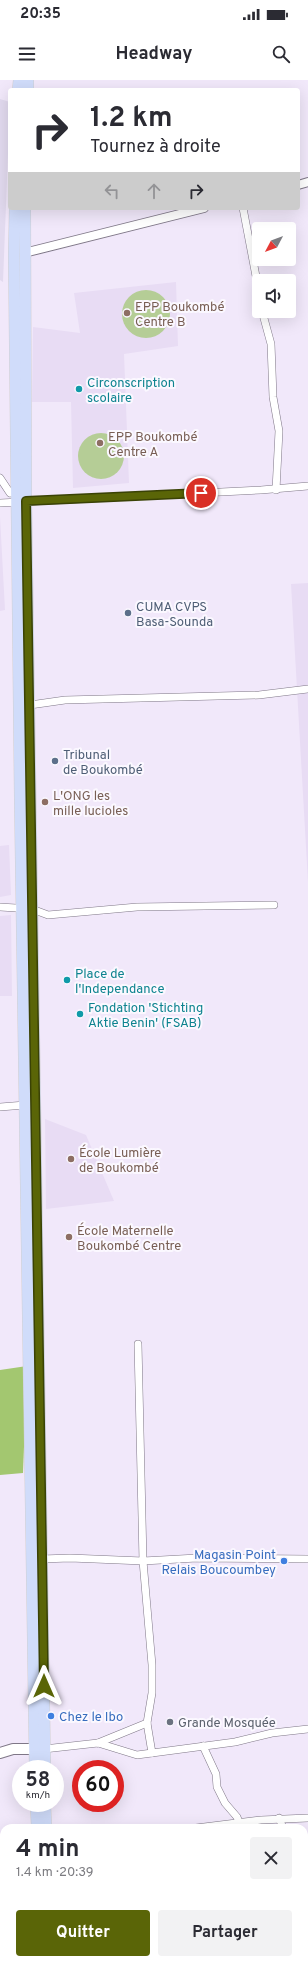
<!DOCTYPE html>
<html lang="fr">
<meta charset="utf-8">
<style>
body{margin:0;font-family:Overpass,sans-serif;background:#f2f2f3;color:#2b2b33;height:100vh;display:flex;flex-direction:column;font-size:15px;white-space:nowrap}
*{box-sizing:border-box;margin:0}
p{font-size:13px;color:#7c7c81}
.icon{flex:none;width:22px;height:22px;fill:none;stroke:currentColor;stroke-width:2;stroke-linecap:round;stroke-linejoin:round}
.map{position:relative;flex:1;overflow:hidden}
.sheet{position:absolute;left:0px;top:1744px;width:308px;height:140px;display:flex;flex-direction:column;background:#fff;border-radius:12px 12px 0 0;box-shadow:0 4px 16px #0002}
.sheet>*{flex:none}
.banner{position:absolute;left:8px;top:8px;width:292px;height:122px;border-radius:4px;box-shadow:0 4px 16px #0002;background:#fff;color:#2b2b33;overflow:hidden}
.needle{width:26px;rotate:229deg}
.controls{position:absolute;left:252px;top:142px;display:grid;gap:8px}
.controls a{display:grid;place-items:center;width:44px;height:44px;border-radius:4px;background:#fff;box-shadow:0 4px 16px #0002;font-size:20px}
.speed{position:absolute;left:12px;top:1680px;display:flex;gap:8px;font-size:20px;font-weight:700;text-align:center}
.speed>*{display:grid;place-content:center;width:52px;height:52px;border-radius:50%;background:#fff;box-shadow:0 4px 16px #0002;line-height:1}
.speed small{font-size:10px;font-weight:400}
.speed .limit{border:6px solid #d22;background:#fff;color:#111}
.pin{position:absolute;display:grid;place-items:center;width:34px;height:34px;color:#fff;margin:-17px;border:2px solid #fff;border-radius:50%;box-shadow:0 1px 4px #0007}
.me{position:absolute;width:44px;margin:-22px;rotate:0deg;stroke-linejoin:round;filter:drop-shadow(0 0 3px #0008)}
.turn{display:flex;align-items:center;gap:14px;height:84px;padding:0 16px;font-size:18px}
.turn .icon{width:52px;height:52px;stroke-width:2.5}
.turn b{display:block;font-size:28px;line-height:34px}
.lanes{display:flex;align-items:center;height:38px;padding:0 16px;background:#0003;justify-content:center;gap:20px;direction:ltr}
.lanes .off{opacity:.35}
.round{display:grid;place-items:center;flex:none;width:42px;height:42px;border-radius:4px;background:#f2f2f3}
.summary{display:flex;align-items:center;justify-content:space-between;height:68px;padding:0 16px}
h1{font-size:24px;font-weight:700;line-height:30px}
.primary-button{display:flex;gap:8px;margin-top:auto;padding:8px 16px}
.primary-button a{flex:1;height:46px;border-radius:4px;background:#5a6507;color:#fff;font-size:16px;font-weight:700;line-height:46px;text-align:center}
.primary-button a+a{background:#f2f2f3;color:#2b2b33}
.status{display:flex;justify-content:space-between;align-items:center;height:28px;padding:0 20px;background:#fff;direction:ltr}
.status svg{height:11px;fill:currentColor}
header{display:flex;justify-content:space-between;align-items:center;height:52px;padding:0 16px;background:#fff;font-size:18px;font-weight:700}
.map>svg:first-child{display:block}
.built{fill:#e8dcf4}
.medical{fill:#e2daef}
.green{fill:#b5cd96}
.forest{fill:#a3c770}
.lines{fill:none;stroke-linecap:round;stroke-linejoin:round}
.minor-casing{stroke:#7f7787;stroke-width:8}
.tertiary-casing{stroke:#7f7787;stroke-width:10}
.secondary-casing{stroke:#7f7787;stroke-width:12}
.primary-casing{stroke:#d1d0d1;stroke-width:12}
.minor{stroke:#fff;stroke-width:7}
.tertiary{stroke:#fff;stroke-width:8}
.secondary{stroke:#fff;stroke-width:10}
.primary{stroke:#d0dcfa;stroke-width:11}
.route-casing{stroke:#3a4205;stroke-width:10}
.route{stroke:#5a6507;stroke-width:7}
.education-dot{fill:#8d6e63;stroke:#fbf8ff;stroke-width:1.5}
.culture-dot{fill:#0f9aa8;stroke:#fbf8ff;stroke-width:1.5}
.service-dot{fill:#5c6f8a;stroke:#fbf8ff;stroke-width:1.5}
.shop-dot{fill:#3f7fe0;stroke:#fbf8ff;stroke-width:1.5}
.worship-dot{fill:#6b7280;stroke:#fbf8ff;stroke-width:1.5}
.labels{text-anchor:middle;stroke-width:4;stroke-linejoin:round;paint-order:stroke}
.education-label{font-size:13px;fill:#785e54;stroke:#fbf8ff;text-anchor:start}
.culture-label{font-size:13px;fill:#0d838f;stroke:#fbf8ff;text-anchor:start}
.service-label{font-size:13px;fill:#4e5e75;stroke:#fbf8ff;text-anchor:start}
.shop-label{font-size:13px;fill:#366cbe;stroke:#fbf8ff;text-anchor:end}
.worship-label{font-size:13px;fill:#5b616d;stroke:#fbf8ff;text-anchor:start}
</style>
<div class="status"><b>20:35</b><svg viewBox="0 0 49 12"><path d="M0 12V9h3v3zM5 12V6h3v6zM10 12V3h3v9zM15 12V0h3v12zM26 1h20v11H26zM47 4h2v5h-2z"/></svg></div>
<header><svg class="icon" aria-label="menu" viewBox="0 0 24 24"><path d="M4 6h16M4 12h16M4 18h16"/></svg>Headway<svg class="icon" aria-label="search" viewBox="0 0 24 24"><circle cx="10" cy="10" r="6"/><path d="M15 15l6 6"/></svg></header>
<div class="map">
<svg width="308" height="1884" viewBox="0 0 308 1884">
<rect width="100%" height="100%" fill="#f1e8fa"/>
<g class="built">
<path d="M176 202 178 266 124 274 129 403 73 408 71 322H32L33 247 80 253 74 213Z"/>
<path d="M0 437 5 530 0 531Z"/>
<path d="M308 503V802L291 504Z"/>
<path d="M9 765 11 815 0 817V766Z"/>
<path d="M11 835 12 916H0V836Z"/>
<path d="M45 1039 86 1055 114 1121 46 1129Z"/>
</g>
<path class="medical" d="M0 19 10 22 3 202 0 200Z"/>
<g class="green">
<circle cx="146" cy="234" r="24"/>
<circle cx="101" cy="376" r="23"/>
</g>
<path class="forest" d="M27 1286 23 1393 0 1395V1290Z"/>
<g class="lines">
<g class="minor-casing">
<g id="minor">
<path d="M243 128 259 212"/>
<path d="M262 231 271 264 273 317 279 351 276 410"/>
<path d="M0 398 10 413"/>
<path d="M0 423 261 410 308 406"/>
<path d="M30 625 65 620 259 615 308 609"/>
<path d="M0 827 32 829 48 835 137 827 274 825"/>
<path d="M0 1027 25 1025"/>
<path d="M138 1264 143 1481 152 1585V1613L147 1643 152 1673"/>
<path d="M42 1479 70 1478 143 1481 197 1478 308 1479"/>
<path d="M98 1663 147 1643"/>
<path d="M203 1666 216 1694 217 1707 225 1723 237 1737 239 1742"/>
<path d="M44 1669 98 1663 137 1675 235 1662 272 1653 308 1649"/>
<path d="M279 1738 283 1748"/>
<path d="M196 1748 261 1740 308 1738"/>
<path d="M0 1764H4"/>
<path d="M304 1794 308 1803"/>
<path d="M161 1880 164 1884"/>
</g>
</g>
<g class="tertiary-casing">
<g id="tertiary">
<path d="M298 105 308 102"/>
<path d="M24 173 204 128"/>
</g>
</g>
<g class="secondary-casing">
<path id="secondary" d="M0 1673 13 1669H42"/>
</g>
<g class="primary-casing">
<g id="primary">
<path d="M18 10 19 0"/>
<path d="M28 10V0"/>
<path d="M15 128 14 175 20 718 35 1689"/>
<path d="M25 128 26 421 45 1689"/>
<path d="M36 1723 37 1748"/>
<path d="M45 1723 46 1748"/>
<path d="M44 1880V1884"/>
<path d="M53 1880V1884"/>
</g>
</g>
<use href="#minor" class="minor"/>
<use href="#tertiary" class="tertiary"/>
<use href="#secondary" class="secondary"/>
<use href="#primary" class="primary"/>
</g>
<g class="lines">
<g class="route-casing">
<path id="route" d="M44 1606 26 421 201 413"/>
</g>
<use href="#route" class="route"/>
</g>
<g class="education-dot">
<circle cx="127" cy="233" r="4"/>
<circle cx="100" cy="363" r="4"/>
<circle cx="45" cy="722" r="4"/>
<circle cx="71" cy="1079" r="4"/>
<circle cx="69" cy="1157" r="4"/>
</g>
<g class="culture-dot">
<circle cx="79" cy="309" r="4"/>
<circle cx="67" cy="900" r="4"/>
<circle cx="80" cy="934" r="4"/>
</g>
<g class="service-dot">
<circle cx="128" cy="533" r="4"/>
<circle cx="55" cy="681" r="4"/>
</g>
<g class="shop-dot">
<circle cx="284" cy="1481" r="4"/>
<circle cx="51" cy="1636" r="4"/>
</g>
<circle class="worship-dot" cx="170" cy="1642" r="4"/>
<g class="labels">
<g class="education-label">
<text x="135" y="231">EPP Boukombé<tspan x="135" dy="15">Centre B</tspan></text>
<text x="108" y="361">EPP Boukombé<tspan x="108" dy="15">Centre A</tspan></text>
<text x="53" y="720">L'ONG les<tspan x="53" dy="15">mille lucioles</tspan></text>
<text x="79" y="1077">École Lumière<tspan x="79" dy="15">de Boukombé</tspan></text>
<text x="77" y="1155">École Maternelle<tspan x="77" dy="15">Boukombé Centre</tspan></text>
</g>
<g class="culture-label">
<text x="87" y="307">Circonscription<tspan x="87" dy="15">scolaire</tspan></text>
<text x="75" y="898">Place de<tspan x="75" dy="15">l'Independance</tspan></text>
<text x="88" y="932">Fondation 'Stichting<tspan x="88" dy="15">Aktie Benin' (FSAB)</tspan></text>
</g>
<g class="service-label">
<text x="136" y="531">CUMA CVPS<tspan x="136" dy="15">Basa-Sounda</tspan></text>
<text x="63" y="679">Tribunal<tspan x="63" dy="15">de Boukombé</tspan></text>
</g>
<g class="shop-label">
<text x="276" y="1479">Magasin Point<tspan x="276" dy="15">Relais Boucoumbey</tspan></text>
<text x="59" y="1641" text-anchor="start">Chez le Ibo</text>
</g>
<g class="worship-label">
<text x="178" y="1647">Grande Mosquée</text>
</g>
</g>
</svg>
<div class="controls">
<a><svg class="needle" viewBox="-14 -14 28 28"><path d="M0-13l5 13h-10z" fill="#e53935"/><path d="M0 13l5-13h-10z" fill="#7c7c81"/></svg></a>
<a><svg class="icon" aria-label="sound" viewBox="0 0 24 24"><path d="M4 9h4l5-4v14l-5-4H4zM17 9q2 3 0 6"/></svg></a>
</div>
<div class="speed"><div>58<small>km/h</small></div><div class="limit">60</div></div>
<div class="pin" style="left:201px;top:413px;background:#d93025"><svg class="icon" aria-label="arrive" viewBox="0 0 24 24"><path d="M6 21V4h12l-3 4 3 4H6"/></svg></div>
<svg class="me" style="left:44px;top:1606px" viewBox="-20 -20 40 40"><path d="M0-17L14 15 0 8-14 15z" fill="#5a6507" stroke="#fff" stroke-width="4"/></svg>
<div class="banner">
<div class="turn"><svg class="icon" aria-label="right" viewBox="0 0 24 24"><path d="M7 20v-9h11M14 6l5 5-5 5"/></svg><div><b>1.2 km</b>Tournez à droite</div></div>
<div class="lanes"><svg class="icon off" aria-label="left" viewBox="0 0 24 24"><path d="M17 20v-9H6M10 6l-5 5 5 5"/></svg><svg class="icon off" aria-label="ahead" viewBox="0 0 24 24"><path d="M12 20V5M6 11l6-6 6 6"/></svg><svg class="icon" aria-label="right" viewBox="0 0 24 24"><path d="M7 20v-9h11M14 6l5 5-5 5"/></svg></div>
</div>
<section class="sheet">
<div class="summary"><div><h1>4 min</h1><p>1.4 km · 20:39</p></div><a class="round"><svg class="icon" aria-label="close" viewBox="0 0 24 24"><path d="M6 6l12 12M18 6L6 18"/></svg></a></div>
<div class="primary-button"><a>Quitter</a><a>Partager</a></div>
</section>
</div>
